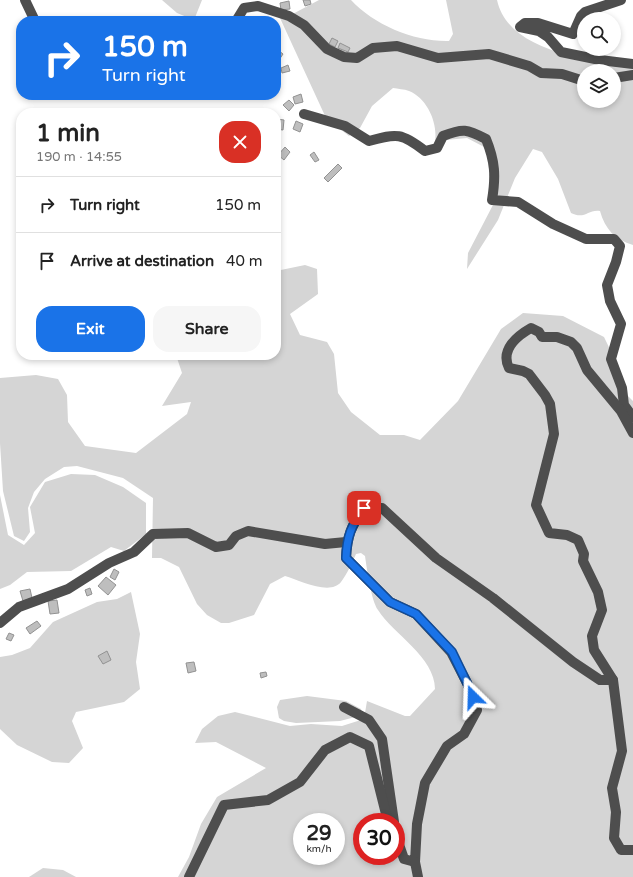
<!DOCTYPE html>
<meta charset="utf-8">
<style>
body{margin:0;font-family:"Varela Round",sans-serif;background:#f6f6f6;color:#222;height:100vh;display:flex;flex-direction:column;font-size:15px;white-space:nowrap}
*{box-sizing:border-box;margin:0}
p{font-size:13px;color:#767676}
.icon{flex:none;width:22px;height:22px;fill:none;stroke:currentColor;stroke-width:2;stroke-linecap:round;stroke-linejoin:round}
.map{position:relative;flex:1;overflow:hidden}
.drawer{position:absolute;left:16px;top:108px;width:265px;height:252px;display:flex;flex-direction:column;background:#fff;border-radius:16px;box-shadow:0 2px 6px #0003}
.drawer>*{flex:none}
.hud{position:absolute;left:16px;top:16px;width:265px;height:84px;border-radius:16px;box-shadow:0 2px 6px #0003;background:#1a73e8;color:#fff;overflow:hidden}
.tools{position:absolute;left:577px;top:12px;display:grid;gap:8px}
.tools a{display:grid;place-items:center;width:44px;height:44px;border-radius:50%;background:#fff;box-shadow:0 2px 6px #0003;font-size:20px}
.speed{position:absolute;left:293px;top:813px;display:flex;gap:8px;font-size:20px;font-weight:700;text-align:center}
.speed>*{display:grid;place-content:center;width:52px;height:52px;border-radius:50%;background:#fff;box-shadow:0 2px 6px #0003;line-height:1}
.speed small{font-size:10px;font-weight:400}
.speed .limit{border:6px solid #d22;background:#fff;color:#111}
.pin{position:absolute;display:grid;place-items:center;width:34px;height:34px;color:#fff;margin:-17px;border-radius:8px;box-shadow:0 2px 6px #0006}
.me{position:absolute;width:44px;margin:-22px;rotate:338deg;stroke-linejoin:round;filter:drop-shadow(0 0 3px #0008)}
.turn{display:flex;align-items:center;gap:14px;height:84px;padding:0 20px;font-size:18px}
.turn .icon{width:52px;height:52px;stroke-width:2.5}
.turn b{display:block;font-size:28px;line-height:34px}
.round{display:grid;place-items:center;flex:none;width:42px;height:42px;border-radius:16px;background:#f6f6f6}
.overview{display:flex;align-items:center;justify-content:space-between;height:68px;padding:0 20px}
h1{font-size:24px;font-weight:700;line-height:30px}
.action{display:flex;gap:8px;margin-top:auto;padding:8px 20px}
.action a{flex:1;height:46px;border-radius:16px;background:#1a73e8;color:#fff;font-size:16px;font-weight:700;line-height:46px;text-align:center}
.action a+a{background:#f6f6f6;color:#222}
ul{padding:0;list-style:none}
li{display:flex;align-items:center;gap:12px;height:56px;padding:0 20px;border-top:1px solid #e0e0e0}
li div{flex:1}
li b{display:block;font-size:15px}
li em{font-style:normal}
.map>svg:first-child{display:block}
.green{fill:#d5d5d5;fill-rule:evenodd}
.building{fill:#bebebe;stroke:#929292}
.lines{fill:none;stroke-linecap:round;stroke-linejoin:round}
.minor{stroke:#4e4e4e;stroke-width:10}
.route-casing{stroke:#114b97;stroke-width:10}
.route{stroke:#1a73e8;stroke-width:7}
</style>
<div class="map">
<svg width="633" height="877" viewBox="0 0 633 877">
<rect width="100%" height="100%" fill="#fff"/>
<g class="green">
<path d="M162 0H202L194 20 177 13Z"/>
<path d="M319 0H351C374 25 415 42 449 41L453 34 446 0H497C508 52 590 60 633 67V245C615 240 605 229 600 211 588 209 585 220 571 213L558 179 542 152 533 149 515 178 498 220 467 269 468 253 494 203 488 149 467 138 435 141C438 123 427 98 409 91 404 89 398 89 393 88L372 106 360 128 349 136 326 118 280 18 289 16ZM584 71H614V101H584Z"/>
<path d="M305 265 317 269 318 294 290 314 300 335 327 342 334 354 338 393 351 412 380 435H404L420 440 458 401 501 329 523 313 563 316 604 337 619 368 626 394 633 401V877H178L189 857 201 824 217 797 266 768 216 742 195 743 202 729 218 716 235 712 290 726 311 724 342 726 364 719 367 701 405 716H410L435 689C435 657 393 634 378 610 371 600 367 569 365 556L361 553 356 554C352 563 347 574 341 582 330 596 299 580 285 576L270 584 254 615 229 623H221L207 615 197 604 179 567 161 558H152L153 498 123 478 77 466 64 467 45 479 34 492 28 508 30 532 24 541 14 536 3 491 0 443V378L36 375 58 379 67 395 68 422 85 446 136 453 187 414 191 402 162 406 182 373 176 355H276V271ZM302 822H336V856H302ZM362 822H396V856H362Z"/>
<path d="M71 474 95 475 123 487 146 503V534L124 551 111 547 71 571 27 572 10 585 0 589V495L8 535 24 545 35 533 30 507 45 482Z"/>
<path d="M131 592 140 634 136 662 140 689 124 702 76 712 72 721 83 748 69 763 52 762 17 745 0 729V657L12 655 30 648 53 622 97 602 117 599Z"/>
<path d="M307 696 346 701 361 709 362 712 359 716 340 721 296 723 284 721 279 718 277 707 280 700Z"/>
<path d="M43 868 63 870 76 877H29Z"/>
</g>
<g class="building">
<path d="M303 0H310L311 4 305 6Z"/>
<path d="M289 1 290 9 281 10 280 3Z"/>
<path d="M332 38 338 41 335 47 329 44Z"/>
<path d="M340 43 350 48 348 52 338 48Z"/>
<path d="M278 50 283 54 279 60 276 58Z"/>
<path d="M288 65 290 71 282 73 281 68Z"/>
<path d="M301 94 303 102 295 104 293 97Z"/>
<path d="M289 100 294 105 289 111 283 105Z"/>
<path d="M277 119 284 120 283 130 276 129Z"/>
<path d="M296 121 303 124 300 132 293 129Z"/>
<path d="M285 147 290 152 284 160 278 155Z"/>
<path d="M314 152 319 160 315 162 310 155Z"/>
<path d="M338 164 342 168 328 182 324 178Z"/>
<path d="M114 569 119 572 115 580 110 577Z"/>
<path d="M106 577 116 585 108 595 98 586Z"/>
<path d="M90 588 92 594 87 596 85 590Z"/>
<path d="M30 589 32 598 23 601 20 591Z"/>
<path d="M57 600 59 613 50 614 48 601Z"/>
<path d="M37 621 41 626 30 634 26 628Z"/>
<path d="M9 633 14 635 11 641 6 639Z"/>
<path d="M107 651 111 660 103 664 98 656Z"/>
<path d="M194 662 196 671 188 673 186 663Z"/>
<path d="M266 672 267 676 261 678 260 673Z"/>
</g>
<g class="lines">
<g class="minor">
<path d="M25 0 35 21"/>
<path d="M621 0 585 12 581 16 573 34 538 23H525L520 27 539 31 548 37 561 52 600 60 633 64"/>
<path d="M236 21 244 8 258 6 289 16 304 25 327 49 344 57 357 58 373 48 397 46 438 58 489 54 529 66 541 73 562 74 584 81"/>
<path d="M614 78 633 75"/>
<path d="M304 114 345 126 369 141C397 133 402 133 425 151L437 148 443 136C463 128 467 129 486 139 495 161 496 176 492 200L518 202 553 224 586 239H614L620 246 616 262 607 285 610 301 621 324 611 359 622 388 624 405 633 417"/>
<path d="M0 623 19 607 68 589 109 563 134 552 153 534 188 533 216 547 229 545 236 536 248 531 325 544 346 542"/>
<path d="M613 680 622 751 612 788 616 812 614 838 621 850H633"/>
<path d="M344 707 369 720 382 739 394 822"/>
<path d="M396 836 404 859 415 862 417 824 425 783 447 746 464 734 477 710 468 685 451 652 416 614 390 602 346 558C347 536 351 526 364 508H382L436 558 493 598 573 662 600 680H613L594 650 592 636 602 610 598 592 583 561 584 554 578 540 567 535 549 533 536 505 554 434 550 404 545 395 529 374 523 371 509 368C500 350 517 336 531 328L539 332 542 337H557L571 342 577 348 587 370 621 411 633 433"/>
<path d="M415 862 418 877"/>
<path d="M189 877 224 805 268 800 300 782 325 750 350 737 369 746 388 822"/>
</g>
</g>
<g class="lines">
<g class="route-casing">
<path id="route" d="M364 508C351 526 347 536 346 558L390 602 416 614 452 652 468 685 473 697"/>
</g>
<use href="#route" class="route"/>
</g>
</svg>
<div class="tools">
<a><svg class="icon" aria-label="search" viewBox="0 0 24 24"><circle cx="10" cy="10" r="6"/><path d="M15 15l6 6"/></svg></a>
<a><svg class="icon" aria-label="layers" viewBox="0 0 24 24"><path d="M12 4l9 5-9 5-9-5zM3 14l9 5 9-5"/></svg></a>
</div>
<div class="speed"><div>29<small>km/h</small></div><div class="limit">30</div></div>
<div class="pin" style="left:364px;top:508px;background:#d93025"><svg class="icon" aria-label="arrive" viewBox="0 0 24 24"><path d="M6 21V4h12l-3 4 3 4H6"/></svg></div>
<svg class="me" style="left:473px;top:697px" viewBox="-20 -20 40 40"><path d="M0-17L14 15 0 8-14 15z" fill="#1a73e8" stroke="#fff" stroke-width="4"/></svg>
<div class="hud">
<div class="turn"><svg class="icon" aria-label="right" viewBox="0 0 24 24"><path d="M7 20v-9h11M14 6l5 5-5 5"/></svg><div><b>150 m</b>Turn right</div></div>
</div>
<section class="drawer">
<div class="overview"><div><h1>1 min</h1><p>190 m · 14:55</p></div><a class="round" style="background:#d93025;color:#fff"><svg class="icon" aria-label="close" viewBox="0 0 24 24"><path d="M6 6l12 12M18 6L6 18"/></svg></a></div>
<ul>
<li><svg class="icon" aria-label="right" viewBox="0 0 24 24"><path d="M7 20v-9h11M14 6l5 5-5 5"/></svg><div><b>Turn right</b></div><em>150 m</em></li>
<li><svg class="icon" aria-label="arrive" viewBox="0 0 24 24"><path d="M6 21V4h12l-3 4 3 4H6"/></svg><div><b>Arrive at destination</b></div><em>40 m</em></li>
</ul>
<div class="action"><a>Exit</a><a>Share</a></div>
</section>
</div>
